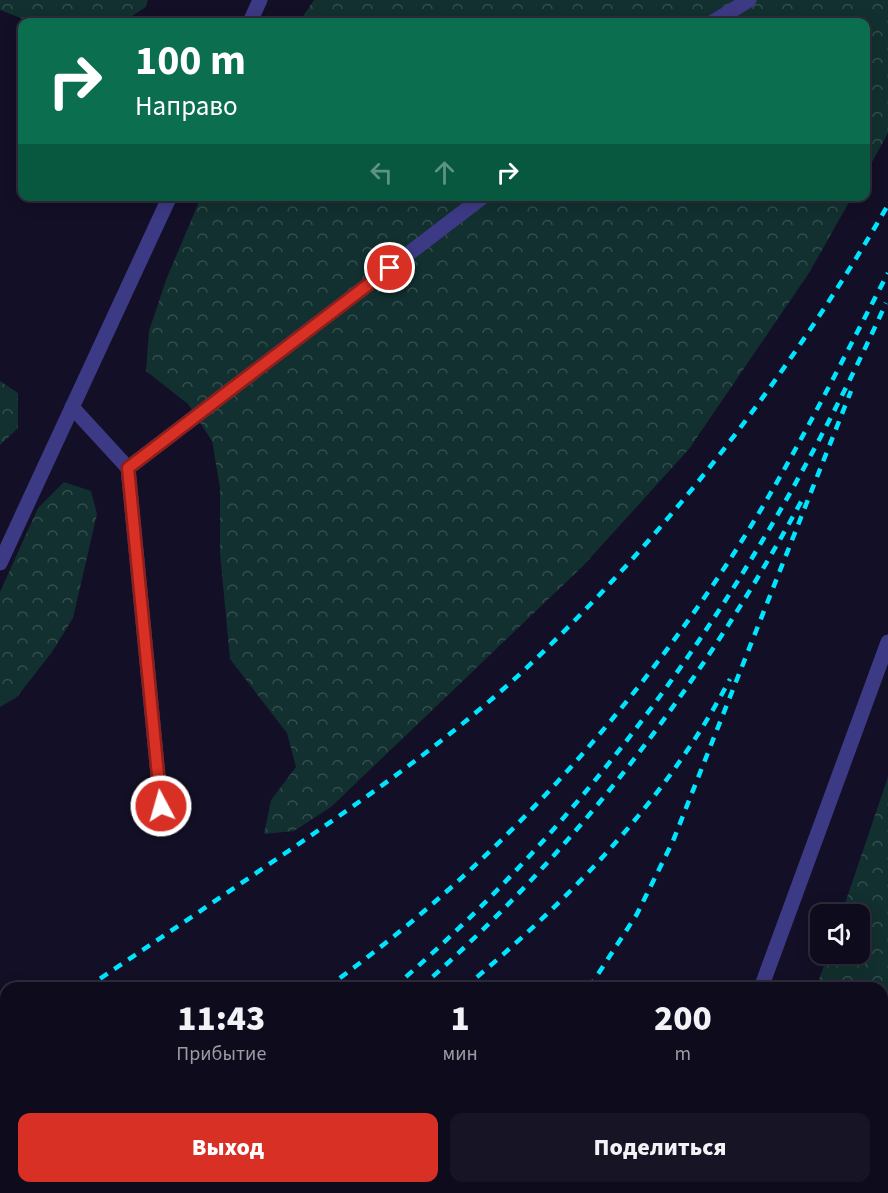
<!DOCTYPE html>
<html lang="ru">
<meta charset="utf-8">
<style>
body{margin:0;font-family:"Source Sans 3",sans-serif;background:#171425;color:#f1f3f6;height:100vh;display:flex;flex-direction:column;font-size:22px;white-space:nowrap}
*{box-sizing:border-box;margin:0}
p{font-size:20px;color:#9b9ba3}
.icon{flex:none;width:33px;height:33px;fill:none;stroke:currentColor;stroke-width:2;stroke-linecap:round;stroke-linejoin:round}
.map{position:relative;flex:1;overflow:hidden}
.side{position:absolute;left:0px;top:982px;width:888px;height:212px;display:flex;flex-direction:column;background:#0e0b1c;border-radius:18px 18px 0 0;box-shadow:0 3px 15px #0003,0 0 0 2px #2e2b3b}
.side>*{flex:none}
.banner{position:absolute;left:18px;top:18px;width:852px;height:183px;border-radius:12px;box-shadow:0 3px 15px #0003,0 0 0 2px #2e2b3b;background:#0b6e4f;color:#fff;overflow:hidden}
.buttons{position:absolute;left:810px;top:904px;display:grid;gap:12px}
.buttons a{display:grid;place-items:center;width:60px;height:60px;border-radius:12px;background:#0e0b1c;box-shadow:0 3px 15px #0003,0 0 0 2px #2e2b3b;font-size:30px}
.pin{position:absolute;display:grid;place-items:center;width:51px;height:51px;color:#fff;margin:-26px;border:3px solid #fff;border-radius:50%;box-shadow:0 2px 6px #0007}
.me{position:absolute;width:66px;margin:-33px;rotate:354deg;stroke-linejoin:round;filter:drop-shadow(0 0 4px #0008)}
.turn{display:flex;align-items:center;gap:21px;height:126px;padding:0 18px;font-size:27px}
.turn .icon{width:78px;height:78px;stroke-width:2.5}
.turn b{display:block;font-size:42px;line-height:51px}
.lanes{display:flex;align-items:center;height:57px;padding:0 18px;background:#0003;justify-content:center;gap:30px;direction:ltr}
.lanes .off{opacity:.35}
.eta{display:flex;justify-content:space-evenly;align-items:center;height:102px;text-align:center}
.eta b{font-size:36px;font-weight:800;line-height:42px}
.cta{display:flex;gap:12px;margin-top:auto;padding:12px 18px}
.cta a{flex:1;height:69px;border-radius:12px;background:#d93025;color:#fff;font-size:24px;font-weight:800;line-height:69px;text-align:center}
.cta a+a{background:#171425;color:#f1f3f6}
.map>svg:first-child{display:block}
.forest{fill:url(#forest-crowns)}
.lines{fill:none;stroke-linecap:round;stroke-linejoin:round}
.minor{stroke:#3d3a85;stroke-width:15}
.rail{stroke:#00e5ff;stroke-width:4.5;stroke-dasharray:9 8;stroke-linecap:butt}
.route-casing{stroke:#8d1f18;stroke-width:15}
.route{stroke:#d93025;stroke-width:10}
</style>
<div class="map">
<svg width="888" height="1193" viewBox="0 0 888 1193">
<defs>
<pattern id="forest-crowns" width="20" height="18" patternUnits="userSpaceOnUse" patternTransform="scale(1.5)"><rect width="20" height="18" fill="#12302f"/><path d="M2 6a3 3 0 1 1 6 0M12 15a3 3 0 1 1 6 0" fill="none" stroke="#344d4e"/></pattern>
</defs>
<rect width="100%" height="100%" fill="#130f26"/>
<g class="forest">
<path d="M0 0H148L146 7 123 22H31L0 10Z"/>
<path d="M314 0H888V133L866 173V22H299Z"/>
<path d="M201 197H852L809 273 689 449 583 566 331 807 294 831 264 834 271 800 296 767 287 733 230 659 220 553V488L212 441 188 404 146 371 149 331 166 280Z"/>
<path d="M0 381 18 393V428L0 445Z"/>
<path d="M64 482 91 491 97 514 73 618 52 652 17 697 0 707V592L38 508Z"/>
<path d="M888 777V1193H739L740 1188H882V988H816L828 954H860V915H841Z"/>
</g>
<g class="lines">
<g class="minor">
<path d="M250 22 260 0"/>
<path d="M713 22 749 0"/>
<path d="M72 407 128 468 161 806"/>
<path d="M128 468 484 196"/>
<path d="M0 563 170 196"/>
<path d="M761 988 888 642"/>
<path d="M607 1193 615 1188"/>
</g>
<g class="rail">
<path d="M86 988C152 944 218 899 284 854 366 798 447 741 520 674 665 538 788 377 888 205"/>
<path d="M326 988C480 878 611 736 717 579 782 483 834 376 888 273"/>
<path d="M393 988C608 804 770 560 886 303"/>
<path d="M420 988C577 850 702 684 802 500"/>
<path d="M464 988C567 902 667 800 730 679"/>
<path d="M589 988 637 914 673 841 851 391"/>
<path d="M0 1051 6 1046"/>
<path d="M32 1193 39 1188"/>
<path d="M107 1193 115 1188"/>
<path d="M140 1193 148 1188"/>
<path d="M176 1193 183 1188"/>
<path d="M353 1193 360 1188"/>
</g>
</g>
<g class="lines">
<g class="route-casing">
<path id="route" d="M161 806 128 468 390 268"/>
</g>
<use href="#route" class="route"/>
</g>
</svg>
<div class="buttons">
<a><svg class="icon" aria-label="sound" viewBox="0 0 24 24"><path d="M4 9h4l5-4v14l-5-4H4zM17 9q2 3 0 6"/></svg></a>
</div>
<div class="pin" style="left:390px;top:268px;background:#d93025"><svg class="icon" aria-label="arrive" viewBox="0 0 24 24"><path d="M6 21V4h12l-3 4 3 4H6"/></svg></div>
<svg class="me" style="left:161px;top:806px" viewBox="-20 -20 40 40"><circle r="17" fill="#d93025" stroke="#fff" stroke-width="3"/><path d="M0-11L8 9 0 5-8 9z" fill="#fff"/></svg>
<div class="banner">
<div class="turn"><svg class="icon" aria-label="right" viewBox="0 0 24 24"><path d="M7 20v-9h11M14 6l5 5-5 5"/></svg><div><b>100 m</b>Направо</div></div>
<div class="lanes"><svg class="icon off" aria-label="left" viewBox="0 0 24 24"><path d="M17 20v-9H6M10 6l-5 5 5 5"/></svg><svg class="icon off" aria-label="ahead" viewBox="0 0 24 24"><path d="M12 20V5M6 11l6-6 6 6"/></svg><svg class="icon" aria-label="right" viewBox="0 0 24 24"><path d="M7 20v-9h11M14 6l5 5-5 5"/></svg></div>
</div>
<section class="side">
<div class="eta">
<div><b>11:43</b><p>Прибытие</p></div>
<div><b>1</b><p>мин</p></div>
<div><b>200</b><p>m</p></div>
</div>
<div class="cta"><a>Выход</a><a>Поделиться</a></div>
</section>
</div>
